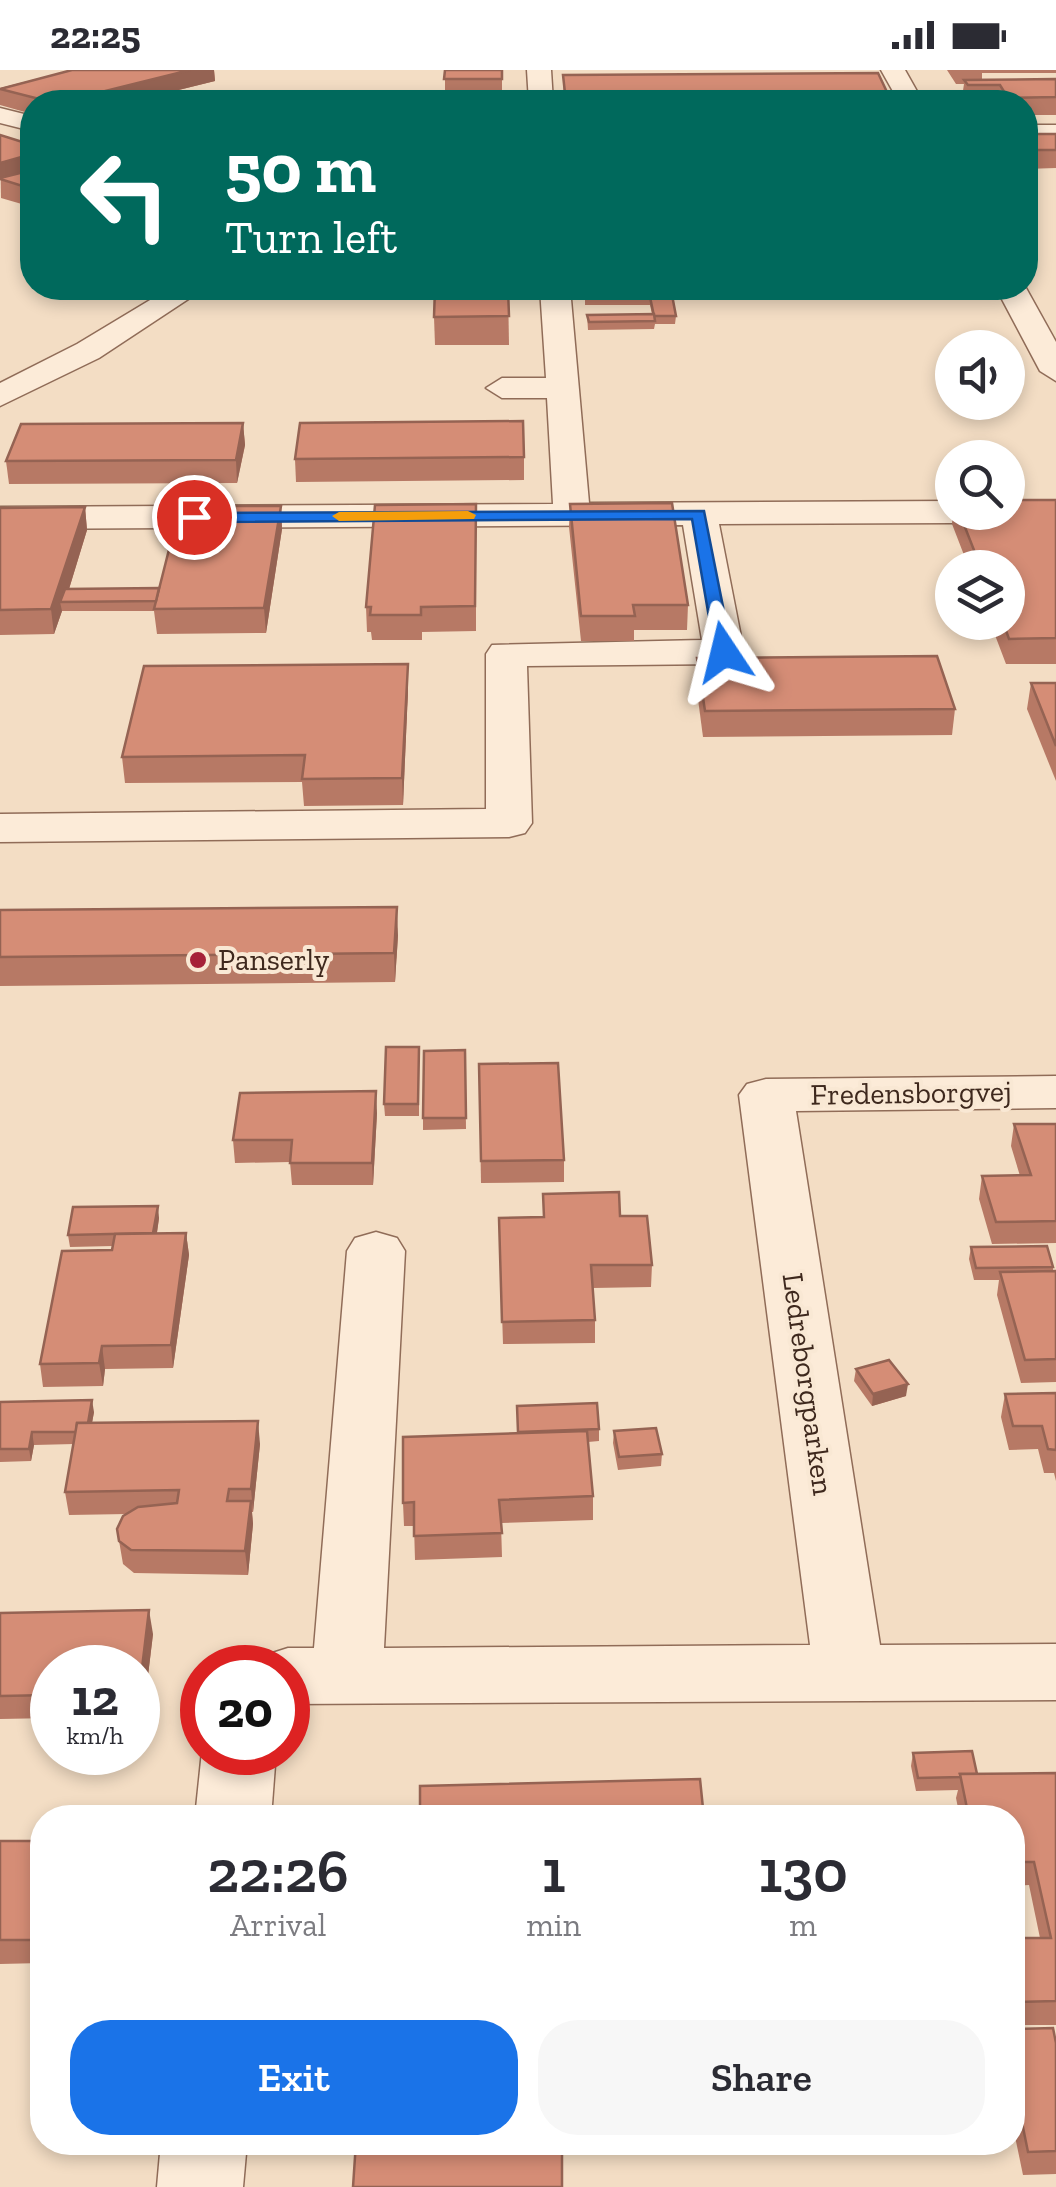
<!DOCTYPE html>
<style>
body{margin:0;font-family:"Zilla Slab",serif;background:#f7f7f7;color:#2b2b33;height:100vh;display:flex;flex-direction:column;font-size:38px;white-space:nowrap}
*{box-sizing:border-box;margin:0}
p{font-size:32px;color:#7c7c81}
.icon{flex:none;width:55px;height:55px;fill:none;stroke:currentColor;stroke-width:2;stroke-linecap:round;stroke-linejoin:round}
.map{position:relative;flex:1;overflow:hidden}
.panel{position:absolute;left:30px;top:1735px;width:995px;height:350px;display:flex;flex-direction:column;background:#fff;border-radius:40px;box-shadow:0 5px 15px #0003}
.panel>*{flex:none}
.hud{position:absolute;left:20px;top:20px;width:1018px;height:210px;border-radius:40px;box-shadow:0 5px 15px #0003;background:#00695c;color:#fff;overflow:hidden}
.tools{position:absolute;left:935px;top:260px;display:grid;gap:20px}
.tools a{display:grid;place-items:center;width:90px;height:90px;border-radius:50%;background:#fff;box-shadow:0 5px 15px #0003;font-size:50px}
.speed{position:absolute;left:30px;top:1575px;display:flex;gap:20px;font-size:50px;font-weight:700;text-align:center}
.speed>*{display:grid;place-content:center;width:130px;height:130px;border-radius:50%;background:#fff;box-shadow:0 5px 15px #0003;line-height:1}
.speed small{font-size:25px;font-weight:400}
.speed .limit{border:15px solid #d22;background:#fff;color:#111}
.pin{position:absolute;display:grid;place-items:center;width:85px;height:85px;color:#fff;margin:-42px;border:5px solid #fff;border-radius:50%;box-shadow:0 2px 10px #0007}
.me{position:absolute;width:110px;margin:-55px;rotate:350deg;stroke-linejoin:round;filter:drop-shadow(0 0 8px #0008)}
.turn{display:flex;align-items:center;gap:35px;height:210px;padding:0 40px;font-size:45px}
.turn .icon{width:130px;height:130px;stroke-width:2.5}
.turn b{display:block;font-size:70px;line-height:85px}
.eta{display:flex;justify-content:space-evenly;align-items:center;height:170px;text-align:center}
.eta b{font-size:60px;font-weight:600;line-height:70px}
.action{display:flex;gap:20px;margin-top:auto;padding:20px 40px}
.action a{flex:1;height:115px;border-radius:40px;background:#1a73e8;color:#fff;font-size:40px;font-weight:600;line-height:115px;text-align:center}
.action a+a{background:#f7f7f7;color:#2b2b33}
.status{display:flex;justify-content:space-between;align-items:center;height:70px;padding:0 50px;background:#fff;direction:ltr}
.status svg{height:28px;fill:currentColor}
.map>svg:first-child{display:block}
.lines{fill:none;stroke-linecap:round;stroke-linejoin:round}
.minor-casing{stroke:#906c58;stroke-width:3}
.minor{fill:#fcebd8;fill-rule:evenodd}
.wall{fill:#b77965}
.shaded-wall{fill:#956353}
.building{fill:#d58d76;stroke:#956353;stroke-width:2.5}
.route{fill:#1a73e8;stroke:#114b97;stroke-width:2.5}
.slow{fill:#f59e0b}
.poi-dot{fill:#a62139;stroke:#f9e8d4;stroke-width:4}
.labels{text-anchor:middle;stroke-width:8;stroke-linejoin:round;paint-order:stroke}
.poi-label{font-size:30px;fill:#3e281d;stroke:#f9e8d4;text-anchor:start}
.street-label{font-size:30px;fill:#3e281d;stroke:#f9e8d4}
</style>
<div class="status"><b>22:25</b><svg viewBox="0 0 49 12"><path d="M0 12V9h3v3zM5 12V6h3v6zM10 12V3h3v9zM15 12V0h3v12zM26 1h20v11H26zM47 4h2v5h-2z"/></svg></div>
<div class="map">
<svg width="1056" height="2117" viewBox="0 0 1056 2117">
<rect width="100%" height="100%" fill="#f3ddc4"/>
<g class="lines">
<g class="minor-casing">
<g id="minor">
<path d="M527 0H551L553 32H529Z"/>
<path d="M881 0H905L923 32H899Z"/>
<path d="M0 38 32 46V61L0 53Z"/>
<rect x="1025" y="55" width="31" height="16"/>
<path d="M170 218H205L99 288 0 336V313L77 274Z"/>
<path d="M540 218H570L589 433 952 431V442H970L965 450 952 453 719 454 744 582 738 591 724 594 527 596 532 753 525 763 509 767 0 772V744L486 739V584L492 575 702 570 683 455 0 459V437L553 434 547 328H502L486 318 502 308H546Z"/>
<path d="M996 218H1026L1056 272V311L1040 301Z"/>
<path d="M1056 1006V1038L796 1041 880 1575 1056 1574V1630L288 1634V1598H257L263 1586 288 1578H314L347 1181 355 1168 376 1162 397 1168 405 1181 384 1578 810 1575 739 1025 747 1014 766 1009Z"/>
<path d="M202 1681 276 1682 271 1748H195Z"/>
<path d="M161 2072H247L243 2117H157Z"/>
</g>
</g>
<use href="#minor" class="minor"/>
</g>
<g class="wall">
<path d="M72 0H214L215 11 130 32H32V44L0 35V18Z"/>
<rect x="445" y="0" width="57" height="32"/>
<path d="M947 0H1056V3H982V10L1056 9V45H1025V32H966L962 27 964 14H956Z"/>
<path d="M563 5 887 22 886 32H564Z"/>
<path d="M1025 64H1056V98L1025 99Z"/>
<path d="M0 65 32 75V137L1 128Z"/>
<path d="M508 218 509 275H435L434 247Z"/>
<path d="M585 220 650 225 676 246 675 254H655L654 259 588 260 587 245 652 244 650 235H585Z"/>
<path d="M243 353 245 375 237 413 9 414 6 391Z"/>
<path d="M524 387V410L296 412 295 389Z"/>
<path d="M1056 430V594H1006L990 552H1008V498H969L952 454 953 442H1008Z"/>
<path d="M476 434V561L422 562V570H372L371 562H367L366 537Z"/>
<path d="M570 434 688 535 687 560H634V571H581L569 457Z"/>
<path d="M281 436 282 459 266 563 157 564 154 541H62L54 564 0 565V438L85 437 87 460 69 519 159 518Z"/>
<path d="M697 588 955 639 952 665 703 667 696 614Z"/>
<path d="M1031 613H1056V711L1027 639Z"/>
<path d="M408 620 403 735 304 736 302 712 125 713 122 687Z"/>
<path d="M0 840 398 865 395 912 0 916Z"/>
<path d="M419 977V1046H385L384 1034Z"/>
<path d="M465 980 466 1059 423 1060V1048Z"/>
<path d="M479 994 564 1090V1112L481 1113Z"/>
<path d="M377 1043 373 1115H292L290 1092 235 1093 233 1070Z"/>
<path d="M1014 1054H1056V1173L992 1174 979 1129 982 1106H1020L1011 1076Z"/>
<path d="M543 1124 620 1146 652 1195 651 1217 593 1218 595 1250V1273L503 1274 499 1148 543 1147Z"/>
<path d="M159 1148 157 1163H186L189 1185 173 1298 105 1299 103 1316 43 1317 40 1294 112 1180 113 1176 70 1177 68 1165Z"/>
<path d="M971 1177 1053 1197V1201H1056V1312L1021 1313 997 1225 999 1210H974L969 1189Z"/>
<path d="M856 1299 906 1326 872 1336 854 1311Z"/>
<path d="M1056 1323V1411L1054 1403H1044L1038 1379 1009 1380 1001 1347 1005 1324Z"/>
<path d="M0 1332 94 1342 92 1353 260 1374 253 1442H252L253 1454 248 1505 134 1503 123 1494 117 1459 127 1444 69 1445 65 1422 74 1374 34 1375 31 1391 0 1392Z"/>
<path d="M599 1359V1371L588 1372 593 1426V1450L501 1453 502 1487 415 1490 414 1456H404L403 1433 518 1363Z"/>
<path d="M614 1361 662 1384 661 1396 618 1400 613 1373Z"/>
<path d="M0 1543 153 1564 143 1647H138V1598H52V1648L0 1649Z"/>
<path d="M913 1683 977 1704 1056 1703V1955H1012V1868H1040L1029 1815 1012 1816V1748H960L956 1728 958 1720 916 1721 911 1696Z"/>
<path d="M0 1771H42V1893L0 1894Z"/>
<path d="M1016 1959 1056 1973V2104L1023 2105 1012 2052V1978Z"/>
<path d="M702 2072H757L756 2077H702Z"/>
</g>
<g class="shaded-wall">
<path d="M190 0H214L215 11 130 32H61Z"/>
<path d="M32 84V103L0 109V93Z"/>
<path d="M243 353 245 375 237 413 236 390Z"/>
<path d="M281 436 282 459 266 563 264 538Z"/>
<path d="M85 437 87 460 65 532H60L62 541 54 564 51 539Z"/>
<path d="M408 594V620L403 735 402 708Z"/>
<path d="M397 837 398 865 395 912 394 883Z"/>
<path d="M376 1021 377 1043 373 1115 372 1093Z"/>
<path d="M158 1136 159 1148 155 1175 153 1163Z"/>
<path d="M186 1163 189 1185 173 1298 171 1275Z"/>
<path d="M102 1276 105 1299 103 1316 99 1293Z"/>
<path d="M908 1314 906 1326 872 1336 873 1324Z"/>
<path d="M92 1330 94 1342 88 1374 86 1361Z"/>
<path d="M258 1351 260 1374 253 1442 251 1419Z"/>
<path d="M32 1362 34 1375 31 1391 29 1379Z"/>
<path d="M251 1431 253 1454 248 1505 245 1481Z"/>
<path d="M149 1540 153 1564 143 1647 139 1623Z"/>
</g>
<g class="building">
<path d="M72 0H190L61 32H51L0 19Z"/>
<path d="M445 0H502V9H444Z"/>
<path d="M878 3 887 22 565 23 563 5Z"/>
<path d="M1056 9V27L1008 28 1000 15H968L964 10Z"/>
<rect x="1025" y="64" width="31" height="16"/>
<path d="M0 65 32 75V84L0 93Z"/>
<path d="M32 100V119L0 109V108Z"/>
<path d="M435 218H508L509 246 434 247Z"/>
<path d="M585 220H648L650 225H672L676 246H654L650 227H585Z"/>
<path d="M654 244 655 251 589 252 587 245Z"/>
<path d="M523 351 524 387 295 389 300 353Z"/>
<path d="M243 353 236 390 6 391 21 354Z"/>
<path d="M1008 430H1056V568L1009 569 1003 552H1008V498H981L959 442H1008Z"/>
<path d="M672 433 688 535H633L635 546H581L570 434Z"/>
<path d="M476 434 475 536 421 537V545H370L371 537H366L375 435Z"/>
<path d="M180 436H281L264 538 154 539Z"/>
<path d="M85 437 51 539 0 540V438Z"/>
<path d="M159 518 156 531 60 532 65 519Z"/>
<path d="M937 586 955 639 705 641 697 588Z"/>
<path d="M408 594 402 708 302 709 305 685 122 687 144 596Z"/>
<path d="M1031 613H1056V676Z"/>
<path d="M397 837 394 883 0 887V840Z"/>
<path d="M386 977H419L418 1034H384Z"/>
<path d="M465 980 466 1048H423L424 981Z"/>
<path d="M558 993 564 1090 481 1091 479 994Z"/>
<path d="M376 1021 372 1093H290L292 1070H233L240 1023Z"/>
<path d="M1014 1054H1056V1151L996 1152 982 1106 1031 1105Z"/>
<path d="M619 1122 620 1146H647L652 1195H591L595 1250 502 1252 499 1148 544 1147 543 1124Z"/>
<path d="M158 1136 153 1163 68 1165 73 1137Z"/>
<path d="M186 1163 171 1275 102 1276 99 1293 40 1294 62 1181 112 1180 115 1164Z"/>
<path d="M1047 1176 1053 1197 976 1198 971 1177Z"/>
<path d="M1056 1201V1289L1025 1290 1000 1202Z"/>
<path d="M889 1290 908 1314 873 1324 856 1299Z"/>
<path d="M1056 1323V1380L1048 1379 1042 1356H1013L1005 1324Z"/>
<path d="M92 1330 88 1353H77L76 1362H32L29 1379H0V1332Z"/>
<path d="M597 1333 599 1359 518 1362 517 1336Z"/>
<path d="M258 1351 251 1419H229L227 1431H251L245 1481 131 1480 119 1471 117 1459 123 1446 138 1437 177 1433 179 1420 65 1422 77 1353Z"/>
<path d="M656 1358 662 1384 619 1387 614 1361Z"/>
<path d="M587 1361 593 1426 499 1430 502 1463 414 1466V1432L403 1433V1367Z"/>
<path d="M149 1540 139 1623H138V1598H52V1625L0 1626V1543Z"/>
<path d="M972 1681 977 1704H960L961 1707 918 1708 913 1683Z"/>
<path d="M1056 1703V1931L1012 1932V1868H1051L1034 1792H1012V1748H969L960 1704Z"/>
<path d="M700 1709 704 1748H420V1716Z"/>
<path d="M0 1771H42V1854L40 1870H0Z"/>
<path d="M1053 1958 1056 1973V2081L1028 2082 1012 2003V1978H1021L1016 1959Z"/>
<path d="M356 2072H487V2079L562 2080V2117H353Z"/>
</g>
<path class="route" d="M704 441 732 582 724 587 715 582 692 449 194 452 187 447 194 443Z"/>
<path class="slow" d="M468 441 476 445 474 449 339 451 332 446 339 442Z"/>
<circle class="poi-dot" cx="198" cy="890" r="10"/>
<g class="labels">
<g class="poi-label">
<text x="218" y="900">Panserly</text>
</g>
<g class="street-label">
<text transform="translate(911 1023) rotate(-1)" y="10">Fredensborgvej</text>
<text transform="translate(808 1314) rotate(82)" y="10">Ledreborgparken</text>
</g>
</g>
</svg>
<div class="tools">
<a><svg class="icon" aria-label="sound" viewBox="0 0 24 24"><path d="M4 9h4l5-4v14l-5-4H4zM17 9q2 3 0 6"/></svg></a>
<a><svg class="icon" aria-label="search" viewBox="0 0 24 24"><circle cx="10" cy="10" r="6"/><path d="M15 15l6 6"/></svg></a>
<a><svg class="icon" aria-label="layers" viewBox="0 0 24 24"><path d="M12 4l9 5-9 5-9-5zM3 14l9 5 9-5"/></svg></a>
</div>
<div class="speed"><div>12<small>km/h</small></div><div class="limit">20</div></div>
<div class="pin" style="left:194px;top:447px;background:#d93025"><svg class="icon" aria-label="arrive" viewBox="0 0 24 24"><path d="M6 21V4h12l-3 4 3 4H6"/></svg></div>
<svg class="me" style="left:724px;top:582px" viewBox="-20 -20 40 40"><path d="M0-17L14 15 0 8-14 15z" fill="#1a73e8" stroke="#fff" stroke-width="4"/></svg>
<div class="hud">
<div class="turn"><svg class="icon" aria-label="left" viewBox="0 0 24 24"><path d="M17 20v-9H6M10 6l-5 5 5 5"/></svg><div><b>50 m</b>Turn left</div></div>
</div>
<section class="panel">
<div class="eta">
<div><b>22:26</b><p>Arrival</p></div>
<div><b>1</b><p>min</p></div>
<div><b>130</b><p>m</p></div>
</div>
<div class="action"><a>Exit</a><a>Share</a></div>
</section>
</div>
